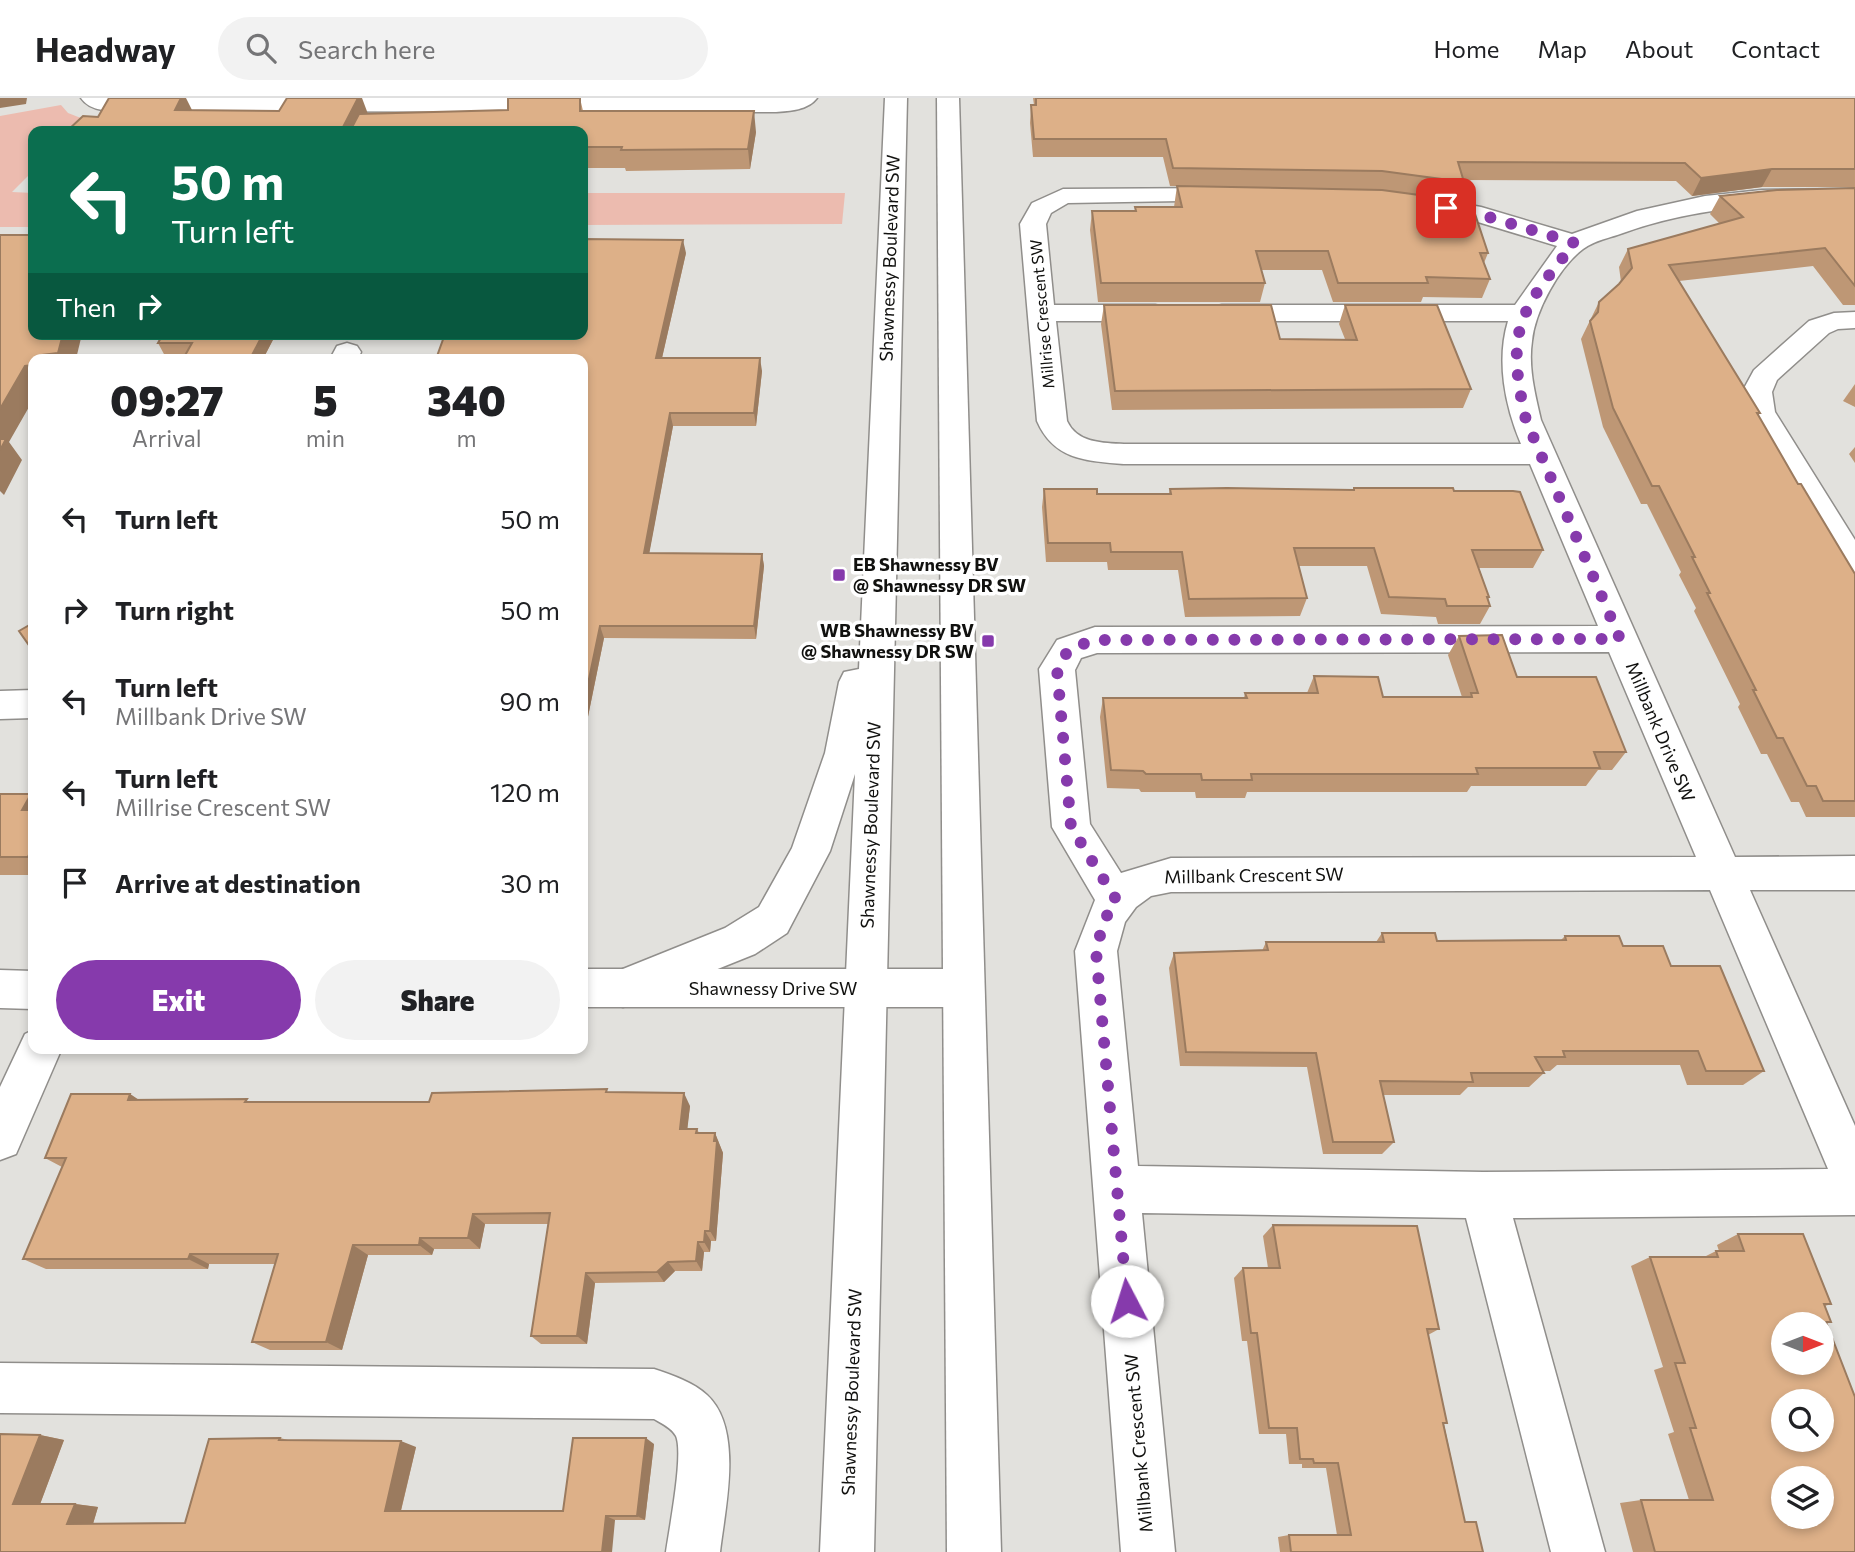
<!DOCTYPE html>
<style>
body{margin:0;font-family:Commissioner,sans-serif;background:#f2f2f2;color:#202124;height:100vh;display:flex;flex-direction:column;font-size:26px;white-space:nowrap}
*{box-sizing:border-box;margin:0}
p{font-size:23px;color:#757577}
.icon{flex:none;width:38px;height:38px;fill:none;stroke:currentColor;stroke-width:2;stroke-linecap:round;stroke-linejoin:round}
.map{position:relative;flex:1;overflow:hidden}
.sheet{position:absolute;left:28px;top:256px;width:560px;height:700px;display:flex;flex-direction:column;background:#fff;border-radius:14px;box-shadow:0 4px 10px #0003}
.sheet>*{flex:none}
.hud{position:absolute;left:28px;top:28px;width:560px;height:214px;border-radius:14px;box-shadow:0 4px 10px #0003;background:#0b6e4f;color:#fff;overflow:hidden}
.needle{width:46px;rotate:90deg}
.tools{position:absolute;left:1771px;top:1214px;display:grid;gap:14px}
.tools a{display:grid;place-items:center;width:63px;height:63px;border-radius:50%;background:#fff;box-shadow:0 4px 10px #0003;font-size:35px}
.pin{position:absolute;display:grid;place-items:center;width:60px;height:60px;color:#fff;margin:-30px;border-radius:14px;box-shadow:0 4px 10px #0006}
.me{position:absolute;width:77px;margin:-38px;rotate:355deg;stroke-linejoin:round;filter:drop-shadow(0 0 5px #0008)}
.turn{display:flex;align-items:center;gap:24px;height:147px;padding:0 28px;font-size:32px}
.turn .icon{width:91px;height:91px;stroke-width:2.5}
.turn b{display:block;font-size:49px;line-height:60px}
.then{display:flex;align-items:center;height:66px;padding:0 28px;background:#0003;gap:14px;font-size:26px}
.eta{display:flex;justify-content:space-evenly;align-items:center;height:119px;text-align:center}
.eta b{font-size:42px;font-weight:800;line-height:49px}
.cta{display:flex;gap:14px;margin-top:auto;padding:14px 28px}
.cta a{flex:1;height:80px;border-radius:42px;background:#863aac;color:#fff;font-size:28px;font-weight:800;line-height:80px;text-align:center}
.cta a+a{background:#f2f2f2;color:#202124}
ul{padding:0;list-style:none}
li{display:flex;align-items:center;gap:21px;height:91px;padding:0 28px}
li div{flex:1}
li b{display:block;font-size:26px}
li em{font-style:normal}
header{display:flex;align-items:center;gap:42px;box-sizing:border-box;height:98px;padding:0 35px;background:#fff;border-bottom:2px solid #e0e0e0}
header strong{font-size:33px}
nav{display:flex;gap:38px;margin-inline-start:auto;font-size:24px}
.search{width:490px;height:63px;background:#f2f2f2;display:flex;align-items:center;gap:18px;box-sizing:border-box;padding:0 24px;border-radius:38px;color:#757577;font-size:26px}
.map>svg:first-child{display:block}
.green{fill:#ecbbaf}
.lines{fill:none;stroke-linecap:round;stroke-linejoin:round}
.minor-casing{stroke:#908e8b;stroke-width:3}
.major-casing{stroke:#908e8b;stroke-width:3}
.minor{fill:#fff;fill-rule:evenodd}
.major{fill:#fff;fill-rule:evenodd}
.wall{fill:#be9775}
.shaded-wall{fill:#9b7b5f}
.building{fill:#ddb088;stroke:#9b7b5f;stroke-width:2;fill-rule:evenodd}
.route{stroke:#863aac;stroke-width:12;stroke-dasharray:0 21.6}
.poi-dot{fill:#863aac;stroke:#fff;stroke-width:2.5}
.labels{text-anchor:middle;stroke-width:7;stroke-linejoin:round;paint-order:stroke}
.far-street-label{font-size:16px;fill:#11110f;stroke:#fff}
.street-label{font-size:18px;fill:#11110f;stroke:#fff}
.poi-label{font-size:18px;font-weight:bold;fill:#11110f;stroke:#fff;text-anchor:start}
</style>
<header>
<strong>Headway</strong>
<div class="search"><svg class="icon" aria-label="search" viewBox="0 0 24 24"><circle cx="10" cy="10" r="6"/><path d="M15 15l6 6"/></svg>Search here</div>
<nav><a>Home</a><a>Map</a><a>About</a><a>Contact</a></nav>
</header>
<div class="map">
<svg width="1855" height="1454" viewBox="0 0 1855 1454">
<rect width="100%" height="100%" fill="#e2e1dd"/>
<g class="green">
<path d="M61 7 68 15 86 22 75 33H33V73L12 94 33 95V129H0V18Z"/>
<path d="M583 95H845L842 126 583 127Z"/>
</g>
<g class="lines">
<g class="minor-casing">
<g id="minor">
<path d="M81 0H817C808 12 790 13 776 14L145 13C125 12 93 18 81 0Z"/>
<path d="M1228 90 1237 92 1240 97 1237 102 1068 105 1051 115 1046 126 1054 207H1155L1165 209 1169 215 1165 221 1155 223H1056L1067 323C1077 345 1103 345 1124 346H1521C1505 308 1496 263 1508 223H1222L1212 221 1208 215 1212 209 1222 207H1515L1557 148 1468 121 1416 111 1413 106 1416 101 1425 99 1481 109 1572 136 1637 113 1705 98 1762 92 1855 91V105C1775 105 1699 108 1623 135 1610 140 1595 142 1583 151 1559 169 1535 213 1532 243 1528 269 1535 296 1541 322L1735 759 1855 758V792H1750L1855 1028V1117L1513 1120 1605 1454H1551L1466 1120 1142 1115 1175 1454H1121L1075 853 1095 802 1052 729 1039 571 1057 542 1095 529 1598 528 1530 366H1124C1086 363 1054 362 1037 323L1020 126 1032 105 1063 91ZM1609 554 1696 759 1171 760 1121 775 1090 726 1075 572 1081 560 1097 555ZM1710 792 1828 1071 1483 1074 1138 1068 1117 853 1125 824 1136 809 1151 798 1171 794Z"/>
<path d="M1855 214V230L1838 231 1829 235 1777 282 1772 294 1775 314 1855 442V481L1843 477 1745 314 1742 294 1754 272 1809 223 1834 215Z"/>
<path d="M347 245 357 248 361 254 358 261H330L337 248Z"/>
<path d="M33 592V620L0 621V593Z"/>
<path d="M583 871H963L978 877 984 890 978 903 963 909H583Z"/>
<path d="M0 872 33 873V911L0 910Z"/>
<path d="M33 932V950H62L16 1056 0 1062V989L25 936Z"/>
<path d="M0 1265 654 1271C672 1277 693 1284 707 1297 744 1331 725 1410 720 1454H666C669 1432 684 1356 676 1338 672 1330 661 1325 654 1321L0 1315Z"/>
</g>
</g>
<g class="major-casing">
<g id="major">
<path d="M885 0H907L874 1454H820L855 676 830 753 787 835 755 856 623 909 608 903 602 890 608 877 725 830 759 809 792 750 825 655 839 584 844 574 859 571Z"/>
<path d="M937 0H959L1001 1454H947Z"/>
</g>
</g>
<use href="#minor" class="minor"/>
<use href="#major" class="major"/>
</g>
<g class="wall">
<path d="M508 0H580L583 13 756 34 750 71 626 73 625 70H583V33L98 19 192 12 368 16 508 12Z"/>
<path d="M1033 0H1855V89H1762L1692 98 1676 83 1463 82 1457 102 1488 155 1484 165 1490 181 1482 200 1423 199 1421 204H1333L1322 172H1261L1265 185 1260 204H1098L1090 132 1092 113H1135V109H1174L1177 88 1378 92 1170 88 1163 59H1033L1030 25 1031 7H1034Z"/>
<path d="M1855 90V207H1843L1813 168 1679 183 1760 315 1758 318 1798 386 1855 476V719H1806L1799 704H1791L1767 656H1761L1738 609 1740 606 1694 513 1696 510 1679 477 1681 474 1647 406H1641L1603 329 1581 241 1599 204 1621 184 1619 169 1628 151 1720 126 1710 116 1720 98Z"/>
<path d="M686 155 662 260 762 273 756 328H673L649 455 762 456 764 468 756 541 604 540 583 643V261Z"/>
<path d="M1104 207 1280 241H1345L1339 226 1345 207 1471 291 1463 310 1112 312 1101 226Z"/>
<path d="M163 236H276L263 261H183L185 258H165L158 245Z"/>
<path d="M1855 286V309L1843 303Z"/>
<path d="M1855 349V365L1849 356Z"/>
<path d="M1354 390 1454 393 1543 452 1533 470H1479L1489 499 1488 502 1490 508 1480 526H1438L1436 519 1381 516 1367 468H1298L1307 500 1300 518 1185 519 1178 472H1108L1107 464H1046L1042 409 1044 391 1097 396H1169L1170 391 1353 392Z"/>
<path d="M1459 538 1626 654 1612 672H1598L1586 688H1471L1467 694H1247L1245 700H1196L1195 694H1141L1139 691 1107 690 1100 619 1103 600H1244L1245 595H1307L1314 578 1383 599H1462L1448 557Z"/>
<path d="M0 696 33 699V777H0Z"/>
<path d="M1382 835 1437 843 1561 842 1565 838 1623 848 1671 868 1764 973 1743 987H1687L1680 967H1557L1550 973H1542L1544 975 1529 989H1468L1460 997H1383L1394 1044 1382 1056H1323L1307 969 1180 968 1169 870 1174 855 1262 853 1266 844H1376Z"/>
<path d="M609 994 690 1008 687 1031H697L699 1035H715L723 1055 716 1143H711L710 1154H704L702 1173H675L664 1184 595 1185 587 1246H541L531 1238 548 1126H485L480 1151H434L432 1157H368L342 1252H270L252 1244 275 1166H209L208 1171H46L23 1161 62 1069 45 1060 130 996 138 1002 252 1004H429Z"/>
<path d="M1273 1127 1439 1231 1428 1237 1447 1325 1444 1326 1465 1424 1483 1454H1280L1278 1439 1289 1437H1337L1326 1370H1302V1366H1289L1286 1336H1259L1247 1243H1242L1234 1180 1243 1170H1268L1263 1138Z"/>
<path d="M1738 1136 1831 1206 1825 1208 1831 1224 1826 1225 1855 1454H1633L1620 1405 1641 1402H1689L1668 1336 1674 1334 1654 1272 1663 1269 1631 1168 1650 1159H1704L1716 1153H1719L1717 1147Z"/>
<path d="M40 1337 64 1342 40 1406H75L98 1409 93 1426 185 1425 280 1340 288 1342 416 1349 401 1413H563L654 1346 645 1422H615L0 1454Z"/>
</g>
<g class="shaded-wall">
<path d="M0 0H27L26 6 0 10Z"/>
<path d="M181 0H186L194 16 175 12Z"/>
<path d="M358 0H362L368 16 359 33H341Z"/>
<path d="M754 13 756 34 750 71 748 51Z"/>
<path d="M1772 71 1762 89 1692 98 1701 80Z"/>
<path d="M683 142 686 155 659 273 656 260Z"/>
<path d="M63 236H82L76 261H40L42 257Z"/>
<path d="M263 236H276L263 261H250Z"/>
<path d="M760 260 762 273 756 328 754 315Z"/>
<path d="M33 267V302L9 344 22 362 4 397 0 393V311L25 268Z"/>
<path d="M670 315 673 328 647 468 644 455Z"/>
<path d="M762 456 764 468 756 541 754 528Z"/>
<path d="M600 528 604 540 583 643V610Z"/>
<path d="M31 696 33 699V722L22 712Z"/>
<path d="M33 748V764L28 759Z"/>
<path d="M684 995 690 1008 686 1043 680 1031Z"/>
<path d="M130 996 150 1009 128 1002Z"/>
<path d="M715 1035 723 1055 716 1143 710 1133Z"/>
<path d="M473 1116 485 1126 480 1151 468 1140Z"/>
<path d="M705 1133 711 1143 710 1154 704 1144Z"/>
<path d="M420 1140 434 1151 432 1157 419 1147Z"/>
<path d="M698 1144 704 1154 702 1173 696 1163Z"/>
<path d="M353 1147 368 1157 342 1252 326 1244Z"/>
<path d="M190 1156 209 1166 208 1171 188 1161Z"/>
<path d="M668 1164 675 1173 664 1184 657 1174Z"/>
<path d="M586 1175 595 1185 587 1246 577 1238Z"/>
<path d="M40 1337 64 1342 39 1409 13 1406Z"/>
<path d="M646 1340 654 1346 645 1422 637 1418Z"/>
<path d="M401 1343 416 1349 400 1416 385 1413Z"/>
<path d="M75 1406 98 1409 92 1429 67 1426Z"/>
<path d="M606 1418 615 1422 612 1454H602Z"/>
</g>
<g class="building">
<path d="M109 0H181L175 12 279 13 287 0H358L341 33H67L83 18 98 19Z"/>
<path d="M508 0H580V13H754L748 51 621 52 622 49H583V33H350L359 16 508 12Z"/>
<path d="M1036 0H1855V71H1772L1701 80 1685 65 1458 64 1464 84 1382 73 1173 70 1166 41H1034L1031 7H1036Z"/>
<path d="M1177 88 1382 92 1471 104 1488 155H1480L1490 181 1426 179 1428 185H1338L1328 153H1256L1265 185H1101L1092 113H1136L1135 109H1182Z"/>
<path d="M1855 90V188L1825 150 1669 167 1760 315H1757L1798 386H1801L1855 476V703H1823L1816 688H1807L1783 640H1777L1753 592H1756L1707 495H1710L1692 459H1695L1659 388H1652L1613 310 1590 223 1598 214 1599 204 1619 186 1632 170 1628 151 1743 119 1720 98 1777 92Z"/>
<path d="M0 137H33V157L31 158 33 160V236H63L58 255 42 257 40 261H33V267L25 268 0 311Z"/>
<path d="M583 141 683 142 656 260H760L754 315H670L644 455 762 456 754 528H600L583 610V261H436L445 236H583Z"/>
<path d="M1104 207H1271L1280 241 1357 242 1345 207H1437L1471 291 1115 293Z"/>
<path d="M163 236H263L250 261H183L192 245H158Z"/>
<path d="M0 341H6L0 352Z"/>
<path d="M1227 390 1354 392V390H1453L1454 393H1513L1520 394 1543 452H1472L1489 499H1487L1490 508H1447L1445 501 1389 499 1374 450H1294L1307 500 1189 501 1182 454H1111L1110 445H1048L1044 391H1097V396H1171L1170 391Z"/>
<path d="M33 525V553L19 533Z"/>
<path d="M1502 537 1517 579H1596L1626 654H1594L1600 670H1476L1478 676H1251L1252 682H1202L1201 676H1146L1143 673 1111 672 1103 600H1247L1245 595H1318L1314 578 1378 579 1383 599H1472L1471 595H1478L1459 538Z"/>
<path d="M0 696H31L22 712H33V748L28 759H0Z"/>
<path d="M1382 835H1435L1437 843 1566 842 1565 838H1619L1623 848H1663L1671 868H1720L1764 973H1706L1698 953H1563L1565 959H1535L1544 975H1471L1473 984 1380 983 1394 1044H1333L1316 955 1186 954 1174 855 1268 852 1266 844H1384Z"/>
<path d="M607 991 606 994 684 995 680 1031H697L696 1035H715L714 1043H717L710 1133H705L704 1144H698L696 1163 668 1164 657 1174 586 1175 577 1238H531L550 1115 473 1116 468 1140H420L419 1147H353L326 1244H252L278 1156H190L188 1161H23L66 1060H45L71 996H130L128 1002 247 1001 245 1004H429L432 995Z"/>
<path d="M1273 1127 1417 1128 1439 1231H1427L1447 1325H1443L1465 1424H1476L1483 1454H1291L1289 1437H1351L1338 1365H1314L1313 1361H1300L1297 1330H1269L1257 1235H1251L1243 1170H1280Z"/>
<path d="M1738 1136H1803L1831 1206H1824L1831 1224H1826L1855 1299V1454H1655L1641 1402H1713L1690 1330H1696L1675 1265H1685L1650 1159H1718L1716 1153H1744ZM1783 1227H1822V1265H1783ZM1783 1304H1822V1342H1783ZM1783 1381H1822V1419H1783Z"/>
<path d="M0 1336 40 1337 13 1406H75L67 1426 185 1425 209 1341 280 1340 279 1342 401 1343 385 1413H563L573 1340H646L637 1418H606L602 1454H0Z"/>
</g>
<g class="lines">
<path class="route" d="M1127 1203 1096 853 1104 822 1117 803 1071 729 1057 571 1069 551 1095 542 1620 541 1526 322C1505 232 1519 213 1575 145L1472 114 1446 110"/>
</g>
<g class="poi-dot">
<rect x="832" y="470" width="14" height="14" rx="3.5"/>
<rect x="981" y="536" width="14" height="14" rx="3.5"/>
</g>
<g class="labels">
<g class="far-street-label">
<text transform="translate(1042 216) rotate(-95)" y="6">Millrise Crescent SW</text>
</g>
<g class="street-label">
<text transform="translate(890 160) rotate(-88)" y="6">Shawnessy Boulevard SW</text>
<text transform="translate(1660 634) rotate(67)" y="6">Millbank Drive SW</text>
<text transform="translate(871 727) rotate(-88)" y="6">Shawnessy Boulevard SW</text>
<text transform="translate(1254 778) rotate(-1)" y="6">Millbank Crescent SW</text>
<text x="773" y="897">Shawnessy Drive SW</text>
<text transform="translate(852 1294) rotate(-88)" y="6">Shawnessy Boulevard SW</text>
<text transform="translate(1139 1345) rotate(-95)" y="6">Millbank Crescent SW</text>
</g>
<g class="poi-label">
<text x="853" y="473">EB Shawnessy BV<tspan x="853" dy="21">@ Shawnessy DR SW</tspan></text>
<text x="974" y="539" text-anchor="end">WB Shawnessy BV<tspan x="974" dy="21">@ Shawnessy DR SW</tspan></text>
</g>
</g>
</svg>
<div class="tools">
<a><svg class="needle" viewBox="-14 -14 28 28"><path d="M0-13l5 13h-10z" fill="#e53935"/><path d="M0 13l5-13h-10z" fill="#757577"/></svg></a>
<a><svg class="icon" aria-label="search" viewBox="0 0 24 24"><circle cx="10" cy="10" r="6"/><path d="M15 15l6 6"/></svg></a>
<a><svg class="icon" aria-label="layers" viewBox="0 0 24 24"><path d="M12 4l9 5-9 5-9-5zM3 14l9 5 9-5"/></svg></a>
</div>
<div class="pin" style="left:1446px;top:110px;background:#d93025"><svg class="icon" aria-label="arrive" viewBox="0 0 24 24"><path d="M6 21V4h12l-3 4 3 4H6"/></svg></div>
<svg class="me" style="left:1127px;top:1203px" viewBox="-20 -20 40 40"><circle r="19" fill="#fff"/><path d="M0-13L10 11 0 6-10 11z" fill="#863aac"/></svg>
<div class="hud">
<div class="turn"><svg class="icon" aria-label="left" viewBox="0 0 24 24"><path d="M17 20v-9H6M10 6l-5 5 5 5"/></svg><div><b>50 m</b>Turn left</div></div>
<div class="then">Then<svg class="icon" aria-label="right" viewBox="0 0 24 24"><path d="M7 20v-9h11M14 6l5 5-5 5"/></svg></div>
</div>
<section class="sheet">
<div class="eta">
<div><b>09:27</b><p>Arrival</p></div>
<div><b>5</b><p>min</p></div>
<div><b>340</b><p>m</p></div>
</div>
<ul>
<li><svg class="icon" aria-label="left" viewBox="0 0 24 24"><path d="M17 20v-9H6M10 6l-5 5 5 5"/></svg><div><b>Turn left</b></div><em>50 m</em></li>
<li><svg class="icon" aria-label="right" viewBox="0 0 24 24"><path d="M7 20v-9h11M14 6l5 5-5 5"/></svg><div><b>Turn right</b></div><em>50 m</em></li>
<li><svg class="icon" aria-label="left" viewBox="0 0 24 24"><path d="M17 20v-9H6M10 6l-5 5 5 5"/></svg><div><b>Turn left</b><p>Millbank Drive SW</p></div><em>90 m</em></li>
<li><svg class="icon" aria-label="left" viewBox="0 0 24 24"><path d="M17 20v-9H6M10 6l-5 5 5 5"/></svg><div><b>Turn left</b><p>Millrise Crescent SW</p></div><em>120 m</em></li>
<li><svg class="icon" aria-label="arrive" viewBox="0 0 24 24"><path d="M6 21V4h12l-3 4 3 4H6"/></svg><div><b>Arrive at destination</b></div><em>30 m</em></li>
</ul>
<div class="cta"><a>Exit</a><a>Share</a></div>
</section>
</div>
